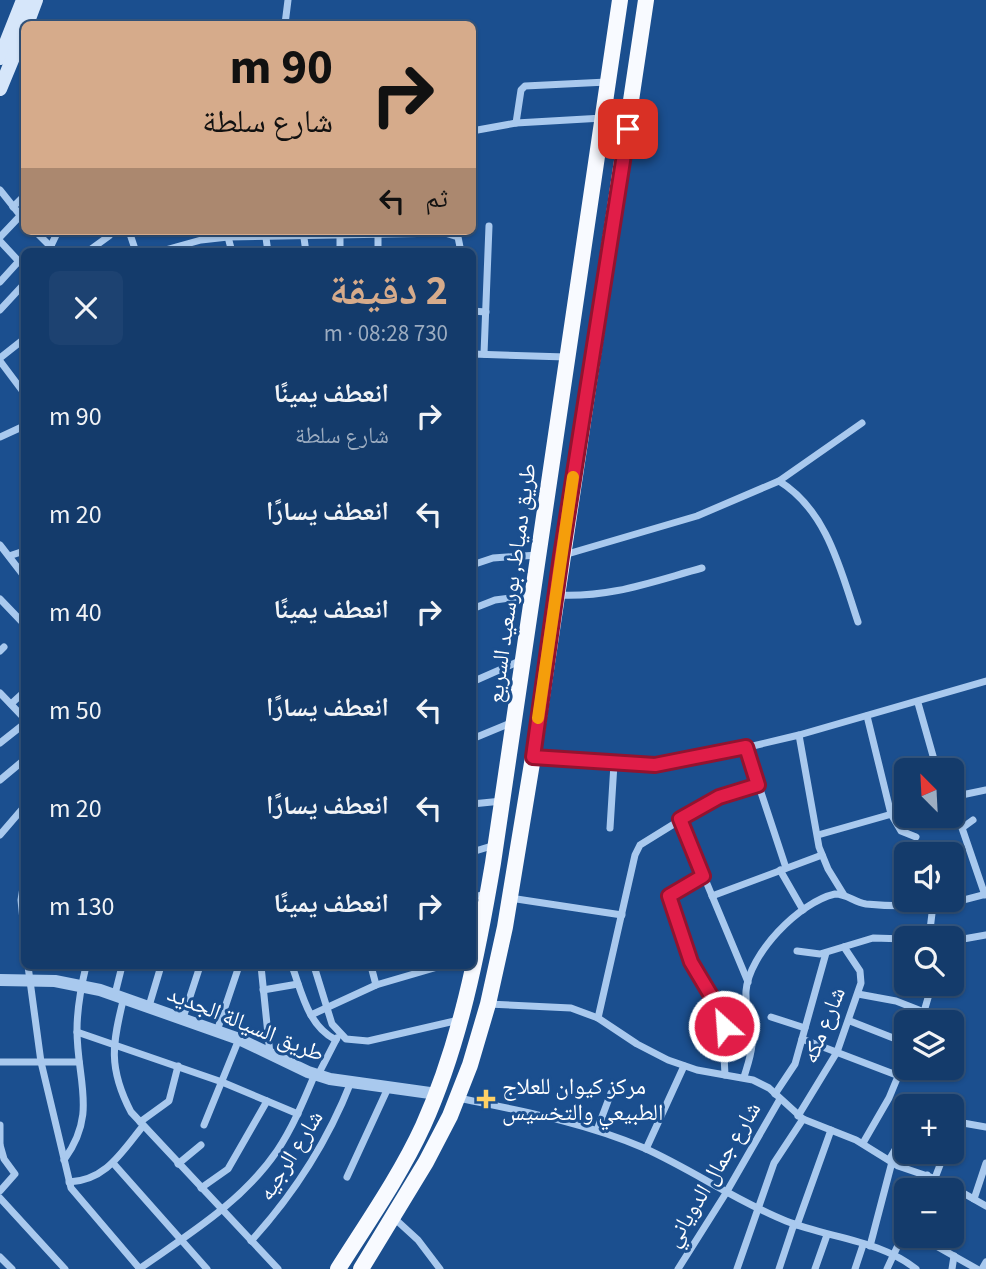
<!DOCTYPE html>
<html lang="ar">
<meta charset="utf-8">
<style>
body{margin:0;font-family:"Source Sans 3","Noto Naskh Arabic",sans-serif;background:#1d4271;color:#f1f3f6;direction:rtl;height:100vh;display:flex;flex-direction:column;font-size:26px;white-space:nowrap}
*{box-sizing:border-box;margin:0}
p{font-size:23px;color:#9dadc1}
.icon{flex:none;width:38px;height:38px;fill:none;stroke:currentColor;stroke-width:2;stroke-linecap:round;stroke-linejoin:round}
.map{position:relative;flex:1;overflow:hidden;direction:ltr}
.drawer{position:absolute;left:21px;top:248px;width:455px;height:721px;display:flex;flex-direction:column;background:#143b6b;border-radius:10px;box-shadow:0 2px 5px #0004,0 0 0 2px #33557e;direction:rtl}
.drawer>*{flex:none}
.banner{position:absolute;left:21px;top:21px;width:455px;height:214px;border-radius:10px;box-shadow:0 2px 5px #0004,0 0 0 2px #33557e;direction:rtl;background:#d6ab8b;color:#111;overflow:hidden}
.needle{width:46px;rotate:336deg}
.buttons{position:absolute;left:894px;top:758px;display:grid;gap:14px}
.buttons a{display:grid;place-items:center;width:70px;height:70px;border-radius:10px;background:#143b6b;box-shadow:0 2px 5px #0004,0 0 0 2px #33557e;font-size:35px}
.pin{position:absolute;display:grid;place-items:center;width:60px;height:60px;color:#fff;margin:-30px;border-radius:14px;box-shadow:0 4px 10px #0006}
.me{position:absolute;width:77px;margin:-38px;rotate:334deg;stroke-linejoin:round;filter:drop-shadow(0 0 5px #0008)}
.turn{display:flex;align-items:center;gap:24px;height:147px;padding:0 28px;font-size:32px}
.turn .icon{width:91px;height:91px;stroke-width:2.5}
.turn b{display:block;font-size:49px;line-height:60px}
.then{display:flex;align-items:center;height:66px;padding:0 28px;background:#0003;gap:14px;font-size:26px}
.round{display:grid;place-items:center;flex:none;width:74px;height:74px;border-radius:10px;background:#1d4271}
.overview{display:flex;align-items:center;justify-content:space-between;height:119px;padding:0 28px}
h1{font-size:42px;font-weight:700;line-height:52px;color:#d6ab8b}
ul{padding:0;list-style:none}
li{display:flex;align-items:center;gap:21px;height:98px;padding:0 28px}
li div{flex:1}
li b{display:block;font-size:26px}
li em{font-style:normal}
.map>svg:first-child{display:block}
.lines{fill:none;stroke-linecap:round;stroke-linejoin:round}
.minor{stroke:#a9c9ee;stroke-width:7}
.tertiary{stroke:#a9c9ee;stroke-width:12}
.secondary{stroke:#d6e6fa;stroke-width:14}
.trunk{stroke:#f8faff;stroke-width:16}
.route-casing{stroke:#92132f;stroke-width:18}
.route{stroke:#e11d48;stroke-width:12}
.slow{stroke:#f59e0b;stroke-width:12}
.poi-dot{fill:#ffd166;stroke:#1b4f8f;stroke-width:2.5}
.labels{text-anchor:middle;stroke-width:6;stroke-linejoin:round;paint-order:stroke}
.street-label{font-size:23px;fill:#fff;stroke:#1b4f8f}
.poi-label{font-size:23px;fill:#fff;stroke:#1b4f8f;text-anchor:start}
</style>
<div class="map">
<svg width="986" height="1269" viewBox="0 0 986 1269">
<rect width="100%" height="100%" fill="#1b4f8f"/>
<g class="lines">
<g class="minor">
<path d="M285 24 288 0"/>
<path d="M516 123 521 90 525 86 607 82"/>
<path d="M472 131 516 123 603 118"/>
<path d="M0 190 24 220"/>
<path d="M13 207 24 196"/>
<path d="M35 231 56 252"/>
<path d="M129 231 136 252"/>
<path d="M378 236V252"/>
<path d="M0 237 20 216"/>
<path d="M228 237 232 252"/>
<path d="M340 237V252"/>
<path d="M266 238 268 252"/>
<path d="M304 238 306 252"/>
<path d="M0 241 24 267"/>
<path d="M48 252 58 231"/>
<path d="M87 252 109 236"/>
<path d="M158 252 201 240 228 237 445 233 458 237 461 252"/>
<path d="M0 282 19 261"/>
<path d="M0 310 24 284"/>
<path d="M472 311 486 312"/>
<path d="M472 354 566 357"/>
<path d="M484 354 489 226"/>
<path d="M0 358 24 339"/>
<path d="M0 361 24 393"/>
<path d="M0 437 24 426"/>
<path d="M779 481 862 423"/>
<path d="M0 545 24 576"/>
<path d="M564 555 697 516 779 481C828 511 841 572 858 622"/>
<path d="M9 556 24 551"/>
<path d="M472 565 493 558 538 555"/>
<path d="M556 595C610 598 651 582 702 568"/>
<path d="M0 599 24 624"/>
<path d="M472 609 495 600 532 595"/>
<path d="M0 651 4 647"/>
<path d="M472 682 522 660"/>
<path d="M0 693 24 718"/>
<path d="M918 703 937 770"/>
<path d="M11 704 24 692"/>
<path d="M867 716 891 814 901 831 916 837"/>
<path d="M799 735 986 681"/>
<path d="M472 739 513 722"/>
<path d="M0 743 24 724"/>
<path d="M746 747 786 868"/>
<path d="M533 757 655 765 702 758 799 735 819 847 828 869 844 895"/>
<path d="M0 780 24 760"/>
<path d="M952 797 986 790"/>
<path d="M472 804 502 801"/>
<path d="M680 819 748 982"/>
<path d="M973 820 962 828 985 895"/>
<path d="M610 828 614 764"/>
<path d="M0 835 24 807"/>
<path d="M818 835 906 810"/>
<path d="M472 852 495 845"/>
<path d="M780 870 803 910"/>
<path d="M703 876 669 896 691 962 722 1017 725 1075"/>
<path d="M24 881 21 900 24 931"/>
<path d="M712 896 822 855"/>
<path d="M472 898 487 893"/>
<path d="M510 898 622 915"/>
<path d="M929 938 933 905"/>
<path d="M952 941 986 935"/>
<path d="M797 951 820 954 873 938 906 939"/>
<path d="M28 966 41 1062 71 1188 140 1269"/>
<path d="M261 966 270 1054"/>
<path d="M292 966C302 993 308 1026 336 1040"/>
<path d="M314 966 332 1024 346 1039 368 1041 459 1020"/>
<path d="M371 966 376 985"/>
<path d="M263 990 298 984"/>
<path d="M115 994 122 966"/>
<path d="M858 994 896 1001 924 1012"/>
<path d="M124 997C112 1044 108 1068 131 1112L278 1269"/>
<path d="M488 1004 571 1008 598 1018 637 1044 668 1060 697 1070 753 1080 769 1088 803 1119 856 1140 898 1166 942 1181 986 1206"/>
<path d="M149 1006 161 966"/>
<path d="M311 1015 376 985 441 966"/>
<path d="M771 1017 805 1028"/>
<path d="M183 1018 200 966"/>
<path d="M598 1018 635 855 640 845 711 801 758 785"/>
<path d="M850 1021 906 1043"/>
<path d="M921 1022 932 984"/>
<path d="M217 1031 239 966"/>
<path d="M77 1032 222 1082 298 1114"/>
<path d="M802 1039 899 1076"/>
<path d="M0 1062H79"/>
<path d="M318 1075 337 1038"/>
<path d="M744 1077C747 1067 751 1056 752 1045 752 1027 745 1010 746 991 749 954 799 902 835 894 847 894 854 902 866 904 907 908 947 906 986 894"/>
<path d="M775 1094 795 1064 826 953"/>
<path d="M458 1098C521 1111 584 1122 644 1148 693 1170 736 1201 786 1221 829 1238 880 1240 916 1269"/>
<path d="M922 1106 923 1105"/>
<path d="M798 1116 837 1052 861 983 860 971 844 947"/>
<path d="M140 1122 169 1101 178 1066"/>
<path d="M963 1123 986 1127"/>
<path d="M0 1125V1144"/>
<path d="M204 1125 239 1039"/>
<path d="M597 1130 611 1093"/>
<path d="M863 1143 889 1098 906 1057"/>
<path d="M0 1145 4 1159 15 1174 0 1191"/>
<path d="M646 1149 684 1066"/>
<path d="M64 1160C98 1113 77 1082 77 1030 77 1008 81 987 86 966"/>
<path d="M889 1160 906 1131"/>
<path d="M113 1163 207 1269"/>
<path d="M178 1164 201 1145"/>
<path d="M347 1177 388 1088"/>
<path d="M935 1178 945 1152"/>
<path d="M69 1182C106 1180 121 1153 143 1126"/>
<path d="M201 1188 228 1169 267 1101"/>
<path d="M923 1190 927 1175"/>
<path d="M0 1198 65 1269"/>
<path d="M974 1199 986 1163"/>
<path d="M952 1202 957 1189"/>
<path d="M394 1218 418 1240 440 1269"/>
<path d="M797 1225 831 1130"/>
<path d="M940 1236 938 1247 977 1269"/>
<path d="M251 1241C295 1193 327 1143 351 1082"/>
<path d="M870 1246 892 1162"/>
<path d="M0 1257 12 1269"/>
<path d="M139 1269C189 1234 242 1202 277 1151 293 1127 304 1100 315 1074"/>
<path d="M678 1269 726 1193 780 1099"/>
<path d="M737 1269 774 1163 803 1119"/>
<path d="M779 1269 794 1224"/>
<path d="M815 1269 827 1235"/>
<path d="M855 1269 863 1245"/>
<path d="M887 1269 906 1228"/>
<path d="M952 1269 954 1256"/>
<path d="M982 1269 986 1262"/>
</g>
<path class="tertiary" d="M0 980 55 981 100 990 239 1039 308 1072 330 1079 437 1094"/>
<g class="secondary">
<path d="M27 24 36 0"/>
<path d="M0 58 23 0"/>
<path d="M0 89 24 31"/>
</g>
<g class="trunk">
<path d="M338 1269C367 1223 400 1176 423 1126 460 1044 478 952 493 863L620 0"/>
<path d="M361 1269 426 1162 450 1116 470 1065 488 1004 505 927 533 757 646 0"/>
</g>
</g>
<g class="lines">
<g class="route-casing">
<path id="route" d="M628 129 561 556 533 757 655 765 746 747 758 785 719 797 680 819 703 876 669 896 691 962 719 1009 724 1026"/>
</g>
<use href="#route" class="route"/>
<path class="slow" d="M538 718 573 477"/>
</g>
<path class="poi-dot" d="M482.5 1088.5h7v7h7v7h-7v7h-7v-7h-7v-7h7z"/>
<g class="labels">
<g class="street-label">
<text transform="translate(511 583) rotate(-82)" y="8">طريق دمياط, بورسعيد السريع</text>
<text transform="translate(246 1023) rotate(22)" y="8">طريق السيالة الجديد</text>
<text transform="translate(823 1025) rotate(-68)" y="8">شارع مكه</text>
<text transform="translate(290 1155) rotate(-58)" y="8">شارع الرجيه</text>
<text transform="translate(712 1174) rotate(-59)" y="8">شارع جمال الدوياني</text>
</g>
<g class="poi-label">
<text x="502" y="1094">مركز كيوان للعلاج<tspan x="502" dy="26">الطبيعي والتخسيس</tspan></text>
</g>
</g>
</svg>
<div class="buttons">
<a><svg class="needle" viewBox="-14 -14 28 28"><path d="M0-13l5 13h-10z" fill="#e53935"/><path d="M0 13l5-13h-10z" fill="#9dadc1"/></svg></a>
<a><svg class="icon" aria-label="sound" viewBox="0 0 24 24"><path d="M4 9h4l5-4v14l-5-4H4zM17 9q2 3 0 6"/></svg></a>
<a><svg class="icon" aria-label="search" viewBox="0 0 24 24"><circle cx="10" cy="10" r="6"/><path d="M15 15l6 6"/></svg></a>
<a><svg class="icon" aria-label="layers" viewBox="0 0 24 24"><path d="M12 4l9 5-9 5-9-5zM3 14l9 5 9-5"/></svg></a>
<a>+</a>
<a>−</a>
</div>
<div class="pin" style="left:628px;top:129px;background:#d93025"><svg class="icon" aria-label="arrive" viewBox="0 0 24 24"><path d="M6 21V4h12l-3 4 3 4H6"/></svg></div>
<svg class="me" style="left:724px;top:1026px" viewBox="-20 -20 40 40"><circle r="17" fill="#e11d48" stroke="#fff" stroke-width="3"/><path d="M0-11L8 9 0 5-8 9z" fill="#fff"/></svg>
<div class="banner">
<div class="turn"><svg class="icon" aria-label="right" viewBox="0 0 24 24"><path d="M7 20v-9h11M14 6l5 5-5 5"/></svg><div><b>90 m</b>شارع سلطة</div></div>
<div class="then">ثم<svg class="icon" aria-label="left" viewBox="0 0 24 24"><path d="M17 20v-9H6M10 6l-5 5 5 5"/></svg></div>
</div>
<section class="drawer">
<div class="overview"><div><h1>2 دقيقة</h1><p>730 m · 08:28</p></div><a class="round"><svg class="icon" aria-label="close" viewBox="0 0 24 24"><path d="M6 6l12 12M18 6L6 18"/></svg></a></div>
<ul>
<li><svg class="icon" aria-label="right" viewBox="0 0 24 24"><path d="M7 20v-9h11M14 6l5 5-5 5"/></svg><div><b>انعطف يمينًا</b><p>شارع سلطة</p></div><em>90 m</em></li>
<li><svg class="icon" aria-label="left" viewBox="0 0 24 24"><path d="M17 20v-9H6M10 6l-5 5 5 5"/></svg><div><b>انعطف يسارًا</b></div><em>20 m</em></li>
<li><svg class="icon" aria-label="right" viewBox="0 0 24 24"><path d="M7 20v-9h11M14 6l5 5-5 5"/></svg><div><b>انعطف يمينًا</b></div><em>40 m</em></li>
<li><svg class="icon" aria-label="left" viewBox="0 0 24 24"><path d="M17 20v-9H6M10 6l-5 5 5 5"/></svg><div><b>انعطف يسارًا</b></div><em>50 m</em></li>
<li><svg class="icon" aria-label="left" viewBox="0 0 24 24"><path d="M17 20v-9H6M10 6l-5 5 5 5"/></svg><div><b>انعطف يسارًا</b></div><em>20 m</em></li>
<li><svg class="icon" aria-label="right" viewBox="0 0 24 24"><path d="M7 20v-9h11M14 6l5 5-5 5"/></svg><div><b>انعطف يمينًا</b></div><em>130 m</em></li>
</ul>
</section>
</div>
